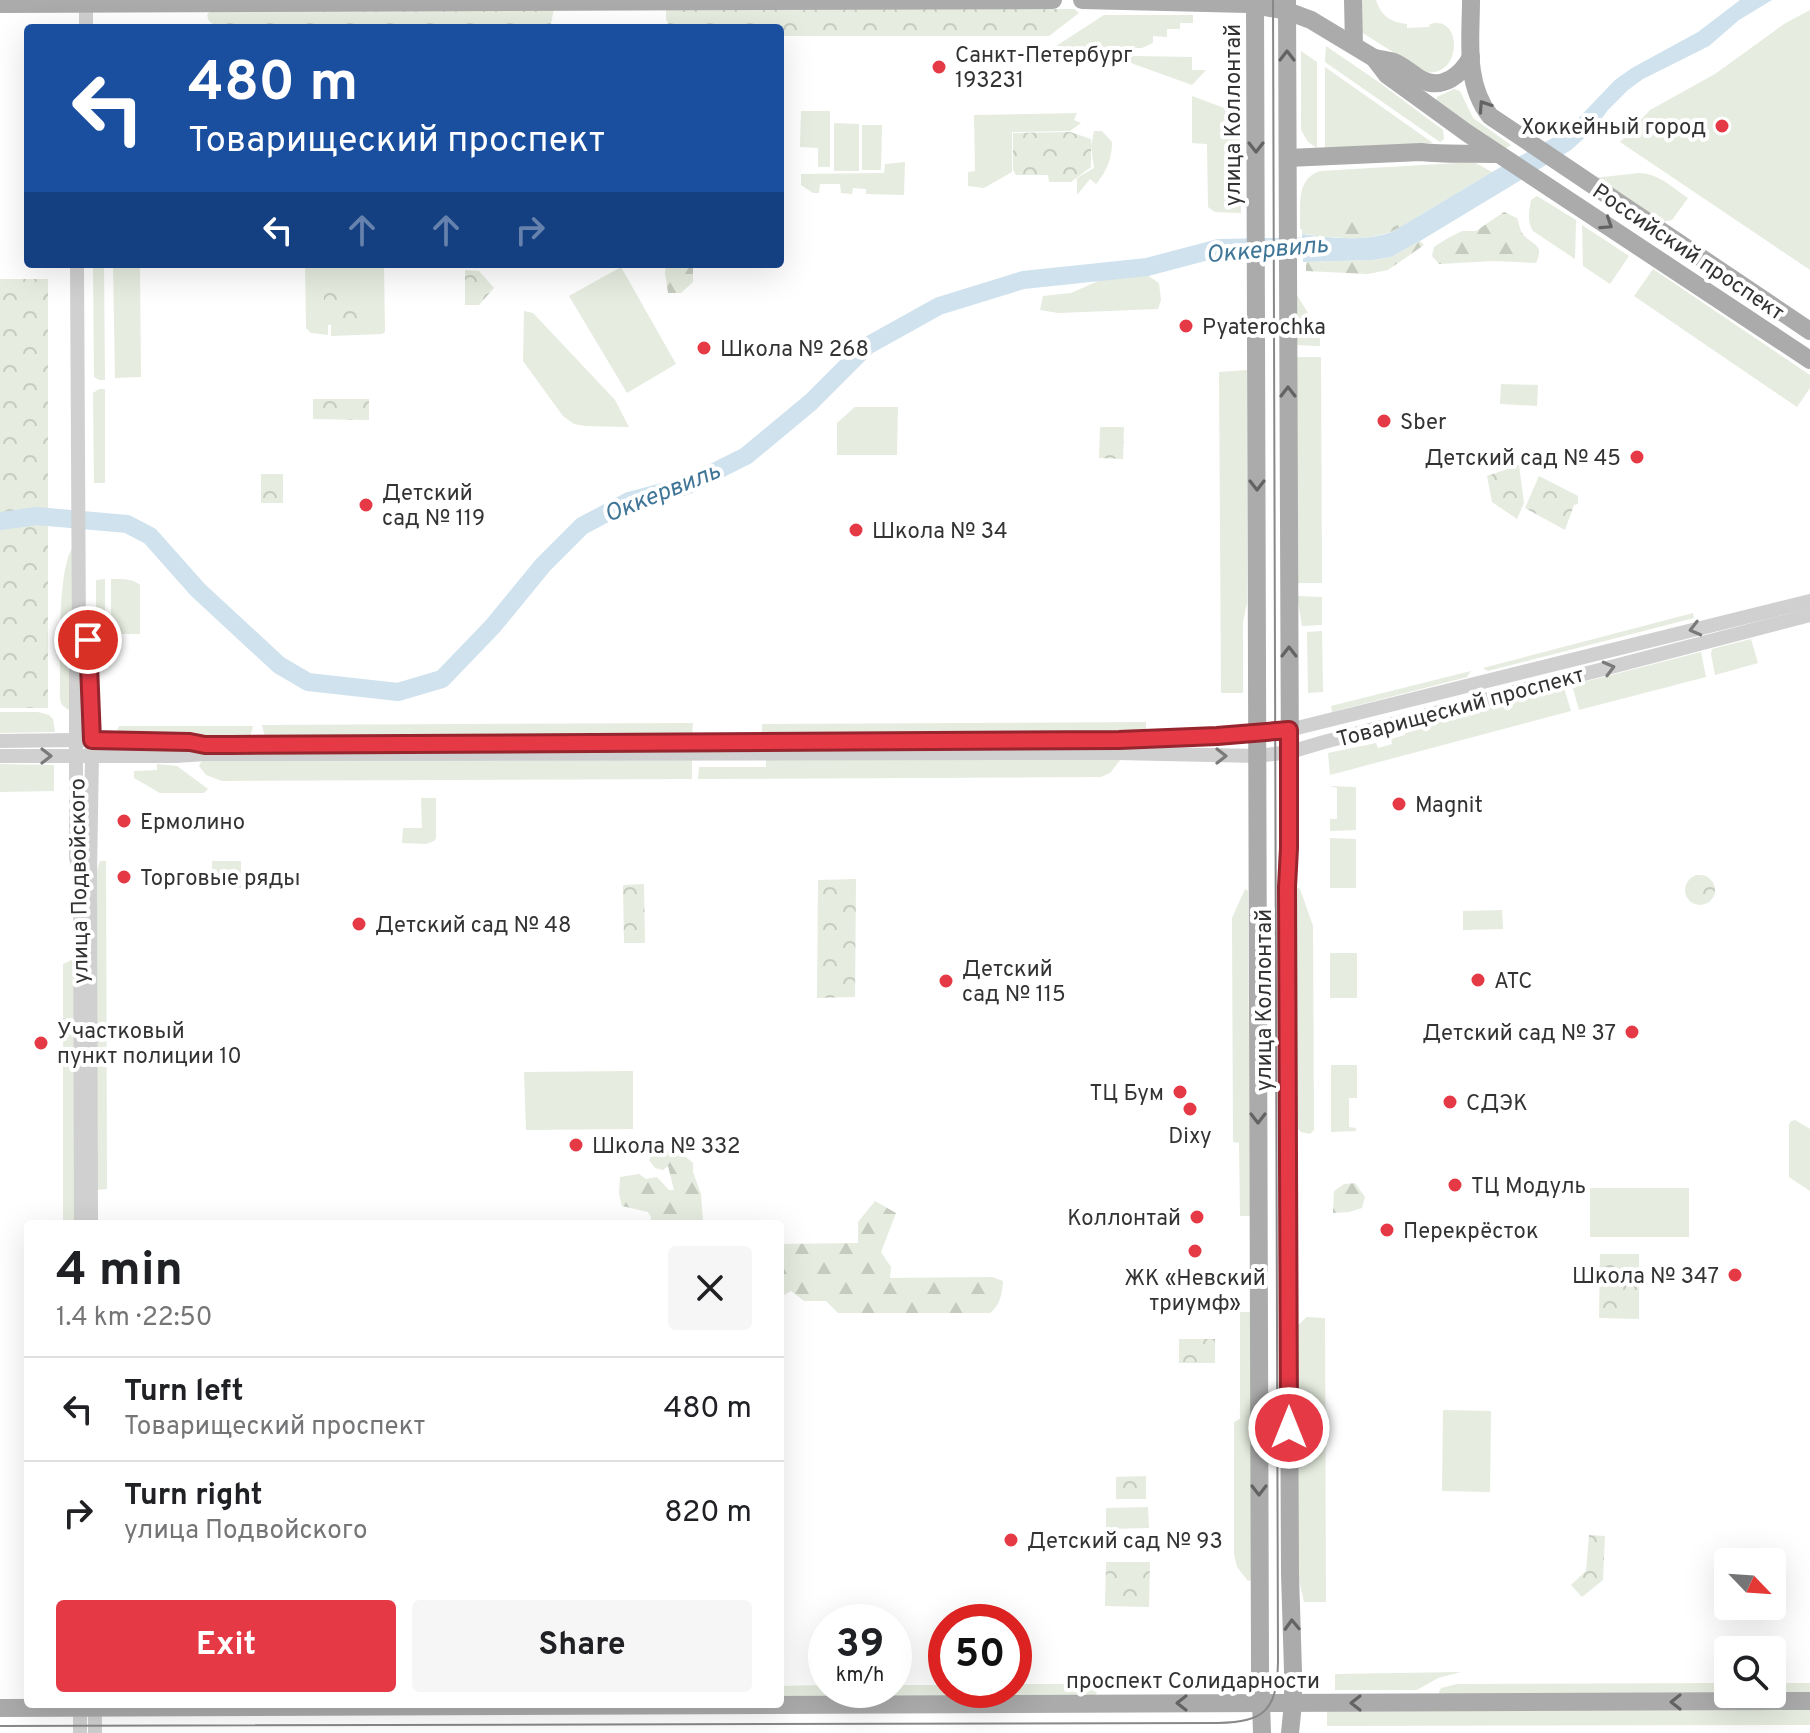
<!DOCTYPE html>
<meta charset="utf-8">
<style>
body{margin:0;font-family:Overpass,sans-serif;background:#f6f6f6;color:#202124;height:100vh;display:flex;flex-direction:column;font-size:30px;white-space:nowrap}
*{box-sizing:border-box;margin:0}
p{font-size:26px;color:#757577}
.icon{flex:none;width:44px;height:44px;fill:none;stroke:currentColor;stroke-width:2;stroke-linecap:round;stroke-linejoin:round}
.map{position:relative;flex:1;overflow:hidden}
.side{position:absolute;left:24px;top:1220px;width:760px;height:488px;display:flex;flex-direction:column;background:#fff;border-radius:8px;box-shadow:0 8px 32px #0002}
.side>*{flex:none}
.banner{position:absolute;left:24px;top:24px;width:760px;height:244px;border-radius:8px;box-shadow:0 8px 32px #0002;background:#1a4fa0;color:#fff;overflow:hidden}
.needle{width:52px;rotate:115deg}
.controls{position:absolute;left:1714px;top:1548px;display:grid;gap:16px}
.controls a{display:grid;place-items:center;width:72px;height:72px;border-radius:8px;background:#fff;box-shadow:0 8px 32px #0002;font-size:40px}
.speed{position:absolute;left:808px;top:1604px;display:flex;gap:16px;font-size:40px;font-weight:700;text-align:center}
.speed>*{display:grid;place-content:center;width:104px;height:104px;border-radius:50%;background:#fff;box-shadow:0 8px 32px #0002;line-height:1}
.speed small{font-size:20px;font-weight:400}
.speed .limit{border:12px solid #d22;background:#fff;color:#111}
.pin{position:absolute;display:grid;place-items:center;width:68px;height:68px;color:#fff;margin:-34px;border:4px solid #fff;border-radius:50%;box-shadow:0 2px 8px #0007}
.me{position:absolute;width:88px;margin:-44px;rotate:0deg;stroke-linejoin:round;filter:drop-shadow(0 0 6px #0008)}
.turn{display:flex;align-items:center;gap:28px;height:168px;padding:0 32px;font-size:36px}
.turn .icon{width:104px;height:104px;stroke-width:2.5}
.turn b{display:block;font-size:56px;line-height:68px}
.lanes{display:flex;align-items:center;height:76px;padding:0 32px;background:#0003;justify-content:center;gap:40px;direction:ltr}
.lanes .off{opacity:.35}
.round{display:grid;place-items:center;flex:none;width:84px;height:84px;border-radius:8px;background:#f6f6f6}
.overview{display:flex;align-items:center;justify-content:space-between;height:136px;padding:0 32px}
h1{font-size:48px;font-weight:700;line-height:60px}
.button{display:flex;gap:16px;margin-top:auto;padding:16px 32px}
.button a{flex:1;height:92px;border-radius:8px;background:#e63946;color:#fff;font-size:32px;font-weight:700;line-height:92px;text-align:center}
.button a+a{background:#f6f6f6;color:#202124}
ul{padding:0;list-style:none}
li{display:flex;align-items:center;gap:24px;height:104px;padding:0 32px;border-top:2px solid #e0e0e0}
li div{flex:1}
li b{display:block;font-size:30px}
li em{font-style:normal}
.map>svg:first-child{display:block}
.green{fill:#e6ecdf}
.forest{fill:url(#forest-firs)}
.park{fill:url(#park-crowns)}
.water{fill:#cfe2ee}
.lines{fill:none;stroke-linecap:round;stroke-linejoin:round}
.river{stroke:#cfe2ee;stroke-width:18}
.minor{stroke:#d0d0d0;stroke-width:14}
.major{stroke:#ababab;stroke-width:18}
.tram{stroke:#888;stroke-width:2}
.oneway{stroke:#636363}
.oneway2{stroke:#7a7a7a}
.route-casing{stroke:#96252e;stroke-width:20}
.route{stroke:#e63946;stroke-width:14}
.poi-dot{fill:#e63946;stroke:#fff;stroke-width:3}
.labels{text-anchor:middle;stroke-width:8;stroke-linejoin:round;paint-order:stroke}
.poi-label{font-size:22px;fill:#333;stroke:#fff;text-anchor:start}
.street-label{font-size:22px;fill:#333;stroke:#fff}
.water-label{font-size:24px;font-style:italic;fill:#3f7597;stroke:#fff}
</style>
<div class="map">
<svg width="1810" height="1733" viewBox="0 0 1810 1733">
<defs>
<pattern id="forest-firs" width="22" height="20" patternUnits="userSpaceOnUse" patternTransform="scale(2)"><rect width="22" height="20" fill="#e6ecdf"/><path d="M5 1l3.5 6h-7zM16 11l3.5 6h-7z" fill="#c6cbc0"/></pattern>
<pattern id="park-crowns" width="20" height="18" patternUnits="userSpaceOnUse" patternTransform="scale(2)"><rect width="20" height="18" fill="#e6ecdf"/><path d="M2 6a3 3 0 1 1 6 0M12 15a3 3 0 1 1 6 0" fill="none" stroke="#c6cbc0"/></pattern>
</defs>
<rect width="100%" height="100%" fill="#fff"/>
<g class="green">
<path d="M1356 0H1376C1381 16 1390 22 1407 24V28L1429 27 1430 24C1463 14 1463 78 1425 72L1361 32Z"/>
<path d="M1810 10V270L1620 142 1650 110 1715 74 1784 24Z"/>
<path d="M1104 15H1193V23H1180V29H1167V37L1153 36V43L1142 48H1053Z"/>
<path d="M1326 46 1380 83 1443 130 1444 139 1440 142 1325 62Z"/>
<path d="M1301 51 1317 62V148L1308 142 1301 130Z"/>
<path d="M1133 56 1192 57V70H1206L1192 85 1131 63 1129 59Z"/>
<path d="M1325 67 1433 143 1325 149Z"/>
<path d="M1454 89 1460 91 1473 118 1511 145 1505 149 1436 101 1437 97Z"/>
<path d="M1192 96 1235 112 1240 128 1241 213 1215 212 1208 207 1207 144 1192 143Z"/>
<path d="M801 111H830V167H818V148L800 147Z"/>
<path d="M1077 113 1074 120 1081 123 1070 131 1012 132V172L984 188 968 186V172L975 171 974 115Z"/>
<path d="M834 123 859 124V171H834Z"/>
<path d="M862 125H882L881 170H862Z"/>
<path d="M1094 131H1102L1112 142C1112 158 1107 171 1096 184L1090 179 1077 195V178L1094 168 1091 146Z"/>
<path d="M905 162 904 195 866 194V189L853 188 852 194 841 193 840 184H820L819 193H813L801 185V174L884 173 885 164Z"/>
<path d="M1474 162 1492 172 1392 232 1342 237 1302 234V229H1300C1301 207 1295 179 1320 171Z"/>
<path d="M1639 173C1658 173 1673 188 1688 198L1672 220 1662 222 1594 178Z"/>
<path d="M1537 196 1576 220 1575 259 1533 231C1527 222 1529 211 1531 200Z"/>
<path d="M1582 225 1629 256 1610 284 1583 266Z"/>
<path d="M93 264H104L105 380H99L94 377Z"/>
<path d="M113 264H140L141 377 115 378Z"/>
<path d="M305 264H384L385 332 382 334 331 336V325L358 324 325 325H328V335L311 333 306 328Z"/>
<path d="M621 267 676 364 627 393 569 296Z"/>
<path d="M1653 269 1810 375V388L1797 407 1634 296Z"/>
<path d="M1144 273 1159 283 1161 300 1158 309 1058 313 1040 310 1043 296 1071 293 1105 278Z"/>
<path d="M1295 292 1318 329 1320 336V346L1295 345Z"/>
<path d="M524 311 533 313 615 400 629 427 585 426 574 424 563 416 523 361Z"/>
<path d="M1296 357H1321L1322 583H1297Z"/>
<path d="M1247 370V603L1243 622V693H1221L1219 372Z"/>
<path d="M1501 384 1538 385 1537 406 1500 404Z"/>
<path d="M99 389H105V483H94L93 393Z"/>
<path d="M855 407H898L897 455H837V423Z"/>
<path d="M73 547V648L70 655V711L62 705 60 699C61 666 56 571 73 547Z"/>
<path d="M105 579V658L101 659 96 646V580Z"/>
<path d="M111 579C121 579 132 578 140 585V634H111Z"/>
<path d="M1297 596 1322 597V625L1302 626Z"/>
<path d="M1693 613 1694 618 1488 671 1483 668Z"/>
<path d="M1322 631 1323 692 1308 693 1307 632Z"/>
<path d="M1751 639 1758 663 1715 675 1711 654 1712 649Z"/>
<path d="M1701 652 1706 677 1579 710 1572 685Z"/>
<path d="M1471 671 1467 677 1332 712 1331 706Z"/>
<path d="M1564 688 1571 711 1330 775 1328 753 1376 743 1378 748 1392 744 1391 739 1405 735 1404 729Z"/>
<path d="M0 712H38L49 715 53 719 55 732 0 733Z"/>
<path d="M1146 722V731L1124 735 762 736V724Z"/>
<path d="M693 723 692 736 265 738 262 725Z"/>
<path d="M119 726H253L250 738H213L193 732H116Z"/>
<path d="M766 758 1121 759 1110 773 1101 777 698 779 699 767H766Z"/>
<path d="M692 759V779L222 781 206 775 199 766 201 762 204 760Z"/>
<path d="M0 764 54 765V791L0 792Z"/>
<path d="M157 764 177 766 208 789 204 793H160L134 778V771L157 770Z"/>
<path d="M1330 786 1356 787V830L1330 831V819H1337V788Z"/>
<path d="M421 798H436V838L434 841 426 844 402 843 403 828H422Z"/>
<path d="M1330 838 1356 839V888H1330Z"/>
<path d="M100 861H106L107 1189 96 1190 95 876Z"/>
<path d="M1297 887 1300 889 1313 926 1314 1130 1310 1134 1301 1132 1296 1126V888Z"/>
<path d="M1245 889 1248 891 1250 1216H1240L1239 1143 1233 1142 1232 918Z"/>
<path d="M1502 910 1503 929 1463 930V911Z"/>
<rect x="1330" y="953" width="27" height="45"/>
<path d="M74 959 75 1224H63V964Z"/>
<path d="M1331 1065H1357V1098H1349V1127L1356 1128V1131L1331 1132Z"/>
<path d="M633 1071V1129L526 1130 524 1072Z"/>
<path d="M1795 1120 1810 1129V1191L1789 1177V1125L1791 1121Z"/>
<rect x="1590" y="1188" width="99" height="49"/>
<path d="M1240 1312H1251V1580L1248 1581 1237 1567 1234 1554V1422L1240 1419Z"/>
<path d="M1307 1317 1325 1318 1326 1602H1304L1298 1575 1297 1326Z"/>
<path d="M1443 1410 1491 1411 1490 1492 1442 1491Z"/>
<path d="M1148 1507 1149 1528 1106 1529V1508Z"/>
<path d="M1461 1672 1438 1678 1417 1690H1335V1674Z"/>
<path d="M1728 1683V1694H1772V1683H1810V1694H1440L1439 1692 1441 1688 1457 1684Z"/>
<path d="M1014 1684H1073L1091 1687 1096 1690 1097 1693 1095 1695 780 1697V1686L826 1685V1690H894V1685H946V1690H1014Z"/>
<path d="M1810 1710V1725L1327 1726V1711Z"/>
</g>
<g class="forest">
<path d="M1357 206 1362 209 1365 216 1381 214 1389 218 1383 226 1387 230 1404 222 1406 224C1375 243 1349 238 1315 236V233L1329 232 1339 235V231L1335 226 1337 223 1350 220 1351 213Z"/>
<path d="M1504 212 1517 218C1519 222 1519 226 1521 231 1529 246 1546 241 1536 263L1493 261 1439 264 1432 256 1434 247 1448 238 1462 231H1476Z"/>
<path d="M1420 241 1424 245 1388 270 1368 274 1306 271V262L1372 260 1391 257Z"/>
<path d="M666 264H693V282L681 293H668L665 273Z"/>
<path d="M676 1148 680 1156 686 1157 693 1163V1172L701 1194 703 1221H661V1224H650L651 1217 648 1212 622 1206 619 1194 620 1177 639 1174 646 1179 657 1177 669 1190H674L668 1166 663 1170 655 1168 649 1160 655 1150 666 1151Z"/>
<path d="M1355 1183 1365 1197 1362 1208 1349 1212 1333 1213 1334 1191 1344 1184Z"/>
<path d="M875 1201 896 1213 881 1252 891 1267 890 1278 992 1277 1003 1281C1003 1292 999 1307 990 1313H838L826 1301H804L791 1291 784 1295 780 1294V1244L858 1243V1222Z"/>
</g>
<g class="park">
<path d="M554 9 550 28H217L209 21 207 15 210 11Z"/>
<path d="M666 9H1074L1079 13 1049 36H780V28H670L666 19Z"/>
<path d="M1070 132 1091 139V167L1071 182H1049L1048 175H1016L1013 170V133Z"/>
<path d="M465 270 479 271 494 288 479 305H465Z"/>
<rect x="0" y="279" width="48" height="429"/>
<rect x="324" y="291" width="34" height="34"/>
<path d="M313 399H369V420L313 419Z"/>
<path d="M1100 427H1124L1123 459 1099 458Z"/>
<path d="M1519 465 1524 503 1517 519 1492 502 1487 476Z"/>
<rect x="261" y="474" width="22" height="29"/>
<path d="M1539 476 1578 496V504L1574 505 1565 530 1525 508Z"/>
<rect x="212" y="861" width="29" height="27"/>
<circle cx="1700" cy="890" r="15"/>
<path d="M856 879 855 997 817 998 818 880Z"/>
<path d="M644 884 645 943H624L623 885Z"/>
<path d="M1600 1254H1639V1319L1599 1318Z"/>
<rect x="1179" y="1339" width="36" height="24"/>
<path d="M1146 1476V1499H1116V1477Z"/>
<path d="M1589 1535 1605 1536 1603 1580 1582 1597 1571 1585 1586 1571Z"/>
<path d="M1106 1562H1150L1149 1607 1105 1606Z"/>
</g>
<path class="water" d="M1740 0H1772L1739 20 1709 46 1643 79 1628 90 1608 110 1594 129 1571 150 1420 241 1391 257 1372 260 1303 262 1302 234C1332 238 1364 242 1392 232L1492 172 1568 129 1615 80 1632 68 1698 32Z"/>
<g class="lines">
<path class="river" d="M0 521 37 516 127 524 150 536 198 590 279 665 308 682 398 692 442 679 493 626 543 565 582 526 629 501 686 486 746 456 811 402 867 346 939 306 1023 280 1147 267 1219 248 1325 246"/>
<g class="minor">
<path d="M86 28V0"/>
<path d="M77 264 79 640 76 667V858L80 874 81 1224"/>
<path d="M88 624 92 756 90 874 91 1224"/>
<path d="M0 741 76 740 190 742 205 745H218"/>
<path d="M358 744 1119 740 1217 736 1289 730 1810 601"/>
<path d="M0 756H176L205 754 1117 753 1257 756 1290 752 1324 742 1810 615"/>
<path d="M95 1704V1733"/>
<path d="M80 1733V1704"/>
</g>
<g class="major">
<path d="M1082 0 1248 4 1287 11 1311 20 1374 58 1387 75 1467 133 1810 360"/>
<path d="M1255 0 1260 1671 1262 1733"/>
<path d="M1287 0 1290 782 1287 887 1290 1574 1293 1671V1703L1290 1733"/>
<path d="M1353 0 1354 45"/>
<path d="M1471 0C1471 39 1464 83 1490 116L1810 331"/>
<path d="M0 4 1053 0"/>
<path d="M1374 58C1380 59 1388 60 1394 62 1404 66 1412 74 1422 80 1443 90 1461 75 1471 57"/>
<path d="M1288 158 1421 152C1446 155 1471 153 1497 154"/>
<path d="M0 1708 1810 1701"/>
</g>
<path class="tram" d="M0 1726 1218 1723C1265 1722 1277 1710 1278 1662L1273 0"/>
</g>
<defs><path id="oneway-chevron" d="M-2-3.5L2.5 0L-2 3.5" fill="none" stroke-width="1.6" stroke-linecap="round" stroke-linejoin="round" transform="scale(2)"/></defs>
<g class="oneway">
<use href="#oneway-chevron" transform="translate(1287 56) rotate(-90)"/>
<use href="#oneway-chevron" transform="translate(1484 106) rotate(-124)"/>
<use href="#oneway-chevron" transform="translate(1256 147) rotate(90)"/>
<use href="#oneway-chevron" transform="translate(1607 224) rotate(33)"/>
<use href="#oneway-chevron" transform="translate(1288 392) rotate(-90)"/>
<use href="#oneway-chevron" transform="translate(1257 485) rotate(90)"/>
<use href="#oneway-chevron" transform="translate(1289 652) rotate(-90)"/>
<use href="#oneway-chevron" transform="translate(1258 1118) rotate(90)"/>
<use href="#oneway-chevron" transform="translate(1259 1490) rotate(90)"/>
<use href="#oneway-chevron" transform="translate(1292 1625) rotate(-92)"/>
<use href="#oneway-chevron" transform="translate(1676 1702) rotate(180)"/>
<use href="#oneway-chevron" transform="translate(1182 1703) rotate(180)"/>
<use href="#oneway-chevron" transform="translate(1356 1703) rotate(180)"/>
</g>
<g class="oneway2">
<use href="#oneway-chevron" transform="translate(1695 629) rotate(166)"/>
<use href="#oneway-chevron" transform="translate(1609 668) rotate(-15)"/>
<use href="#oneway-chevron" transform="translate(46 756)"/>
<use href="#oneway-chevron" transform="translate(1221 756)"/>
</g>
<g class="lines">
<g class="route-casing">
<path id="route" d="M88 640 92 740 190 742 205 745H231L1119 740 1217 736 1289 730V848L1287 887 1289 1428"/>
</g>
<use href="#route" class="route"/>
</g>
<g class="poi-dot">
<circle cx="939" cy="67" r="8"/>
<circle cx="1722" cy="126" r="8"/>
<circle cx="1186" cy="326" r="8"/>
<circle cx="704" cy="348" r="8"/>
<circle cx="1384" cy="421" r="8"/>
<circle cx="1637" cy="457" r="8"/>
<circle cx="366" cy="505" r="8"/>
<circle cx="856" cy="530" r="8"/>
<circle cx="1399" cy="804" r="8"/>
<circle cx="124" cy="821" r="8"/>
<circle cx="124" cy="877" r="8"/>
<circle cx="359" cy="924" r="8"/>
<circle cx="1478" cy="980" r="8"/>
<circle cx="946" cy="981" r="8"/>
<circle cx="1632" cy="1032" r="8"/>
<circle cx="41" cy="1043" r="8"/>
<circle cx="1180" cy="1092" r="8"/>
<circle cx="1450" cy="1102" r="8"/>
<circle cx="1190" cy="1109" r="8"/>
<circle cx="576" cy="1145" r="8"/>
<circle cx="1455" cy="1185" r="8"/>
<circle cx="1197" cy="1217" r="8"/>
<circle cx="1387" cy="1230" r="8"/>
<circle cx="1195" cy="1251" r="8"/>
<circle cx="1735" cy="1275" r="8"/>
<circle cx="1011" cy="1540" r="8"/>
</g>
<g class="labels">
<g class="poi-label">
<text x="955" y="62">Санкт-Петербург<tspan x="955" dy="25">193231</tspan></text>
<text x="1706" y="134" text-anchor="end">Хоккейный город</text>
<text x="1202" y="334">Pyaterochka</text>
<text x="720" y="356">Школа № 268</text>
<text x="1400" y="429">Sber</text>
<text x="1621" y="465" text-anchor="end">Детский сад № 45</text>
<text x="382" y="500">Детский<tspan x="382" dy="25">сад № 119</tspan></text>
<text x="872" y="538">Школа № 34</text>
<text x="1415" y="812">Magnit</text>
<text x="140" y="829">Ермолино</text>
<text x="140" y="885">Торговые ряды</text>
<text x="375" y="932">Детский сад № 48</text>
<text x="962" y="976">Детский<tspan x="962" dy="25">сад № 115</tspan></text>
<text x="1494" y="988">АТС</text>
<text x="57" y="1038">Участковый<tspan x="57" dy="25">пункт полиции 10</tspan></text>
<text x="1616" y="1040" text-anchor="end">Детский сад № 37</text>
<text x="1164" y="1100" text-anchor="end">ТЦ Бум</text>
<text x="1466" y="1110">СДЭК</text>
<text x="1190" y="1143" text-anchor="middle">Dixy</text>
<text x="592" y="1153">Школа № 332</text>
<text x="1471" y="1193">ТЦ Модуль</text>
<text x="1181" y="1225" text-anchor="end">Коллонтай</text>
<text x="1403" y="1238">Перекрёсток</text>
<text x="1719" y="1283" text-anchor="end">Школа № 347</text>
<text x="1195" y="1285" text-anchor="middle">ЖК «Невский<tspan x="1195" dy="25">триумф»</tspan></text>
<text x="1027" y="1548">Детский сад № 93</text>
</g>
<g class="street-label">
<text transform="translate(1232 115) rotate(-90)" y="8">улица Коллонтай</text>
<text transform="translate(1689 251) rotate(34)" y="8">Российский проспект</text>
<text transform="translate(1460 706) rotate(-15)" y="8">Товарищеский проспект</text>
<text transform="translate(78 881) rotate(-91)" y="8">улица Подвойского</text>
<text transform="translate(1263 1000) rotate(-90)" y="8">улица Коллонтай</text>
<text x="1193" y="1688">проспект Солидарности</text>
</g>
<g class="water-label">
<text transform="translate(1267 249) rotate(-5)" y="8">Оккервиль</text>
<text transform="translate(662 492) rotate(-22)" y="8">Оккервиль</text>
</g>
</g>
</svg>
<div class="controls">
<a><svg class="needle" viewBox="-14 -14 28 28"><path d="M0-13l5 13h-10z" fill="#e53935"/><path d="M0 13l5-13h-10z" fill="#757577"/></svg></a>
<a><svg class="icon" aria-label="search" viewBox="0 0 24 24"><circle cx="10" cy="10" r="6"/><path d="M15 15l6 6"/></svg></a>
</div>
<div class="speed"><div>39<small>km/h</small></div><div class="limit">50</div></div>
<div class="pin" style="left:88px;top:640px;background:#d93025"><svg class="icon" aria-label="arrive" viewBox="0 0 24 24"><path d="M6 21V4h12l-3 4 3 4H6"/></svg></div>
<svg class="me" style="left:1289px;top:1428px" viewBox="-20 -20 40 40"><circle r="17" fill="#e63946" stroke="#fff" stroke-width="3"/><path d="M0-11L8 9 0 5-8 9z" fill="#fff"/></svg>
<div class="banner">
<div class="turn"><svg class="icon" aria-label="left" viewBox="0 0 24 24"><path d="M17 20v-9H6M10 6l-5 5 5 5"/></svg><div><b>480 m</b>Товарищеский проспект</div></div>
<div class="lanes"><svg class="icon" aria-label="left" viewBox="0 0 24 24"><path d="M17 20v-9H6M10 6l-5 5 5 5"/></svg><svg class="icon off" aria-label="ahead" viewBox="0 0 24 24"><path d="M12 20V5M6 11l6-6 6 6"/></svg><svg class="icon off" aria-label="ahead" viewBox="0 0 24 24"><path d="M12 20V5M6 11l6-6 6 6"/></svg><svg class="icon off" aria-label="right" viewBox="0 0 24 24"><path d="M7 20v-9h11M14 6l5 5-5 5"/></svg></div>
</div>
<section class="side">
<div class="overview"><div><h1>4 min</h1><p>1.4 km · 22:50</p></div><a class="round"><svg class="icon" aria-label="close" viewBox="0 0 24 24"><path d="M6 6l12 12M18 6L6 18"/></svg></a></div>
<ul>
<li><svg class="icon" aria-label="left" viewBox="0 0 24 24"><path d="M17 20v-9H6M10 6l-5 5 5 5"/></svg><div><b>Turn left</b><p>Товарищеский проспект</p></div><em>480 m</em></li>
<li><svg class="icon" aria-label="right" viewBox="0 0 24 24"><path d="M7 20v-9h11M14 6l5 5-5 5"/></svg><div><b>Turn right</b><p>улица Подвойского</p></div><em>820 m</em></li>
</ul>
<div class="button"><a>Exit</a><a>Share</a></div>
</section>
</div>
